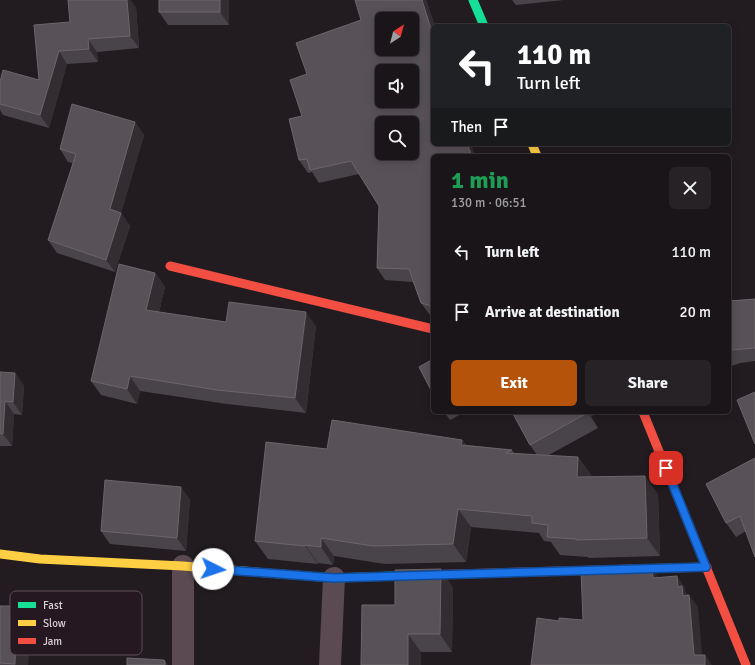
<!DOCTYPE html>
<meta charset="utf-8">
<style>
body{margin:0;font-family:Signika,sans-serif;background:#272225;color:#f1f3f6;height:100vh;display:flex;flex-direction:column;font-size:15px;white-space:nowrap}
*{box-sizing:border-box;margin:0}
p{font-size:13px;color:#9f9fa2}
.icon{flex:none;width:22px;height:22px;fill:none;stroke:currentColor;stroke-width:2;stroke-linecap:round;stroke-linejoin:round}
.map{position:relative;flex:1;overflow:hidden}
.panel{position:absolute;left:431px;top:154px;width:300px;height:260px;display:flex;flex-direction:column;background:#1a1518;border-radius:6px;box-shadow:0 2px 10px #0003,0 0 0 1px #383437}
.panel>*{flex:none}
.hud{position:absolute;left:431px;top:24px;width:300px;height:122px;border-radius:6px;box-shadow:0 2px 10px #0003,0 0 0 1px #383437;background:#202124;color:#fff;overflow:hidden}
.needle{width:26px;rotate:36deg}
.fabs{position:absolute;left:375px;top:12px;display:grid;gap:8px}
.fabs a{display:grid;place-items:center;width:44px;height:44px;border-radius:6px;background:#1a1518;box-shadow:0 2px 10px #0003,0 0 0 1px #383437;font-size:20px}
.pin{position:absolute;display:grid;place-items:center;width:34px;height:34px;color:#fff;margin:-17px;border-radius:8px;box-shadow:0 2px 6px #0006}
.me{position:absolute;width:44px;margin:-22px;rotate:94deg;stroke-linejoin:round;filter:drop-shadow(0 0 3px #0008)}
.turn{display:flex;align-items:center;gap:14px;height:84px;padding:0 20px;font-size:18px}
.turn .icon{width:52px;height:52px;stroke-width:2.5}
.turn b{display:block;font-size:28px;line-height:34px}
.then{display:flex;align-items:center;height:38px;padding:0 20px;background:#0003;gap:8px;font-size:15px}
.round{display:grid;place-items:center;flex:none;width:42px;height:42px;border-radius:6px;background:#272225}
.overview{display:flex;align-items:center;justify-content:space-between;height:68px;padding:0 20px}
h1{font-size:24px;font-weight:700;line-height:30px;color:#1e9e55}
.primary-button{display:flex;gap:8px;margin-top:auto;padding:8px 20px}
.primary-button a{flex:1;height:46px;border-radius:6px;background:#b45309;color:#fff;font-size:16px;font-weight:700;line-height:46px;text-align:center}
.primary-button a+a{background:#272225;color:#f1f3f6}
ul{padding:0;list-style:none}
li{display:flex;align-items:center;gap:12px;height:60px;padding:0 20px}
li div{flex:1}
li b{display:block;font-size:15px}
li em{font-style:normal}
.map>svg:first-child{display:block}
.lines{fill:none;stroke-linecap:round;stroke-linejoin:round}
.street{stroke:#5b4a51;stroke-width:22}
.fast{stroke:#16e098;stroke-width:9}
.slow{stroke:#ffcf43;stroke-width:9}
.jam{stroke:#f24e42;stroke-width:9}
.wall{fill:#494449}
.shaded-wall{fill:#332d32}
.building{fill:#585258;stroke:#6c666b;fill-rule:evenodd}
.route-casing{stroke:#114b97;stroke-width:10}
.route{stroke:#1a73e8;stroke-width:7}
.key{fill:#261821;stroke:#5c4f57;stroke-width:1}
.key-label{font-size:11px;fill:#d9cfd5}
</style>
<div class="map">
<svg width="755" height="665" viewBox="0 0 755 665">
<rect width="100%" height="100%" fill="#221c20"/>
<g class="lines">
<g class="street">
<path d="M183 566V665"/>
<path d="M330 665 334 578"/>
</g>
<g class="fast">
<path d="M473 0 484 26"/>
<path d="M267 573 334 578 424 575"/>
</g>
<g class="slow">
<path d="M532 144 537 156"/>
<path d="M0 554 40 559 183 566 267 573"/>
</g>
<g class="jam">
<path d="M170 266 433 329"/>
<path d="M643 412 746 665"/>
<path d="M424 575 707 567"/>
</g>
</g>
<g class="wall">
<path d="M229 0V25H168L159 12Z"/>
<path d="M426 0 435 26H433V144H471L475 156H433V316L430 315 421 303 413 282 385 280 377 268 379 206 359 174 319 183 312 172 308 173 299 160 302 116 307 74 361 20Z"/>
<path d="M512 0H564L516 5Z"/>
<path d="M136 7 139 48 97 52 98 62 67 64 49 128 3 115 0 110V82L39 80 70 22Z"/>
<path d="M135 122 144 135 121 213 130 226 115 272 57 253 48 240 73 163 68 162 60 149Z"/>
<path d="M155 273 165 287 159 312 226 322 316 326 306 413 227 404 140 391 137 404 101 395 91 381Z"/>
<path d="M755 299V361L740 363 729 367V301Z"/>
<path d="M0 372 15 373 24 386 22 415 14 414 12 446H0Z"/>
<path d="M444 412H465L450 420Z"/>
<path d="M512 412H592L594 415 591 416 598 428 547 456 578 457 591 475 590 476 658 494 660 556 589 558 588 557 560 555 551 542 544 541 539 533 471 527 466 562 385 564 334 556 333 565 318 563V564L268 559 255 541 327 449 462 440 466 445 512 450 515 454 537 455 530 445Z"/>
<path d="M755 458 746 531 736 537 726 523Z"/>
<path d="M190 499 186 551 110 544 101 531Z"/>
<path d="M453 587 452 652H421V665L395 605Z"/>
<path d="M0 606 24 624 23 638 29 645 28 665H0Z"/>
</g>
<g class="shaded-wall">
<path d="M127 0H131L136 7 139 48 130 36Z"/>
<path d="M220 0H229V25L220 12Z"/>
<path d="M422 0H426L435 26H433V35Z"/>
<path d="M88 39 97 52 98 62 89 49Z"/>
<path d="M59 51 67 64 49 128 40 115Z"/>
<path d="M135 122 144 135 121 213 130 226 115 272 106 260 110 209Z"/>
<path d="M467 144H471L475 156H472Z"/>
<path d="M155 273 165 287 156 324 146 310Z"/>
<path d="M306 312 316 326 306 413 295 398Z"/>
<path d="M15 373 24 386 22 415 13 402Z"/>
<path d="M130 376 140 391 137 404 127 389Z"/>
<path d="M5 401 14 414 12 446 3 434Z"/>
<path d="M587 412H588L591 416 598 428Z"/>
<path d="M462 440 474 458 461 445Z"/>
<path d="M578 457 591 475 590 494 577 477Z"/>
<path d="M645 476 658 494 660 556 647 538Z"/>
<path d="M181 487 190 499 186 551 177 538Z"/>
<path d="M458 509 471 527 466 562 453 544Z"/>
<path d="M321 538 334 556 333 565 321 547Z"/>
<path d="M305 545 318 563V564L305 546Z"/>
<path d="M441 569 453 587 452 652 440 634Z"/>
<path d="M652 569 661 581 653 578Z"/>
<path d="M677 576 685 588V591L690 597 689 595 698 607 703 665 694 655 683 596 678 587Z"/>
<path d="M11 606 24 624 23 638 29 645 28 665H16L15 664 10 627Z"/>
<path d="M408 634 421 652V665H408Z"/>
<path d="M705 655 712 665H705Z"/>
<path d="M165 661 168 665H165Z"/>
</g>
<g class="building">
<path d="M68 0H127L130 36 88 39 89 49 59 51 40 115 0 104V82L3 70 39 80 34 25 70 22Z"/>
<rect x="159" y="0" width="61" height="12"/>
<path d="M355 0H422L433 35V144H467L472 156H433V308L428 305 421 303 409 269 377 268 379 206 351 161 310 170 307 159 299 160 289 119 302 116 290 80 307 74 296 43 361 20ZM382 19H412V49H382ZM382 71H412V101H382ZM382 123H412V153H382Z"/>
<path d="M72 104 135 122 110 209 121 213 106 260 48 240 76 154 60 149Z"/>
<path d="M119 264 155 273 146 310 226 322 229 302 306 312 295 398 217 390 130 376 127 389 91 381Z"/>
<path d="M755 299V348L731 350 729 351V301Z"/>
<path d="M433 359V394L419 367Z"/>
<path d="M0 372 15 373 13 402 5 401 3 434 0 433Z"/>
<path d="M755 392V444L737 400Z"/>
<path d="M512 412H587V413L530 445Z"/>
<path d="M332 420 462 440 461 445 512 450 506 453 578 457 577 477 645 476 647 538 576 540V539L547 537 548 525 532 523V516L458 509 453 544 373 546 321 538V547L305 545V546L255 541 266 442 327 449Z"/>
<path d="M755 458V557L740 516 726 523 706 484Z"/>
<path d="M105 480 181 487 177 538 101 531Z"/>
<path d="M441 569 440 634H408V665H361L362 605H395V570Z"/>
<path d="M652 569 653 578 677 576 678 587 682 586 683 596 689 595 694 655H705V665H531L537 618 559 621V618L583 620 581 571Z"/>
<path d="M0 606H11L10 627H16L15 664 0 663Z"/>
<path d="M127 658 164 660 165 661V665H127Z"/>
</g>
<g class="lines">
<g class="route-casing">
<path id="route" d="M213 569 334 578 706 567 666 468"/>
</g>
<use href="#route" class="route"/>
</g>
<rect x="10" y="591" width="132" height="64" rx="6" class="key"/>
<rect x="18" y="602" width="18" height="6" fill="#16e098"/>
<rect x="18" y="620" width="18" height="6" fill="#ffcf43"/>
<rect x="18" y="638" width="18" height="6" fill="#f24e42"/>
<g class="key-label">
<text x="43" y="609">Fast</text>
<text x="43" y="627">Slow</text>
<text x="43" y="645">Jam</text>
</g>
</svg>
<div class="fabs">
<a><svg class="needle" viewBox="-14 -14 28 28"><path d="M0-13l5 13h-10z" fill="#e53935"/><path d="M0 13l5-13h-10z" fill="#9f9fa2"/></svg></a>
<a><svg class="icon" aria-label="sound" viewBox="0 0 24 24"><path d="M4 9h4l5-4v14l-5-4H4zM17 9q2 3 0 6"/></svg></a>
<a><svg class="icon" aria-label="search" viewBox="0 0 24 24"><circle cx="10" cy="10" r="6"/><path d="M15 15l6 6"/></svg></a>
</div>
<div class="pin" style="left:666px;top:468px;background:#d93025"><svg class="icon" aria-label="arrive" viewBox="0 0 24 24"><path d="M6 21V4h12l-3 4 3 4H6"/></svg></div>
<svg class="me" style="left:213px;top:569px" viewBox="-20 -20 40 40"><circle r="19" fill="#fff"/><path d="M0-13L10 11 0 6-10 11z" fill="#1a73e8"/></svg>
<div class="hud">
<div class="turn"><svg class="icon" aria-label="left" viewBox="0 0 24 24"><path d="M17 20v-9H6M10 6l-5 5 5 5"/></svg><div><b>110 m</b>Turn left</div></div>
<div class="then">Then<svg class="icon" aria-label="arrive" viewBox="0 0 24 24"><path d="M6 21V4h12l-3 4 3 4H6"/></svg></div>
</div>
<section class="panel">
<div class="overview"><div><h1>1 min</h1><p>130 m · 06:51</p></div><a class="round"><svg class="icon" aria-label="close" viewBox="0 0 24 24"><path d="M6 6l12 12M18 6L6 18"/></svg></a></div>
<ul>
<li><svg class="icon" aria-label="left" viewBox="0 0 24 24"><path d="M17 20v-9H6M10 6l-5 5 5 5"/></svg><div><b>Turn left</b></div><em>110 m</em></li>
<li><svg class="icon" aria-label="arrive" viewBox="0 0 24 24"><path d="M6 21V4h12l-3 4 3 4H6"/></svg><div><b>Arrive at destination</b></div><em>20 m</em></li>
</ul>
<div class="primary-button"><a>Exit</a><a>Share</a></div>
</section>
</div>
